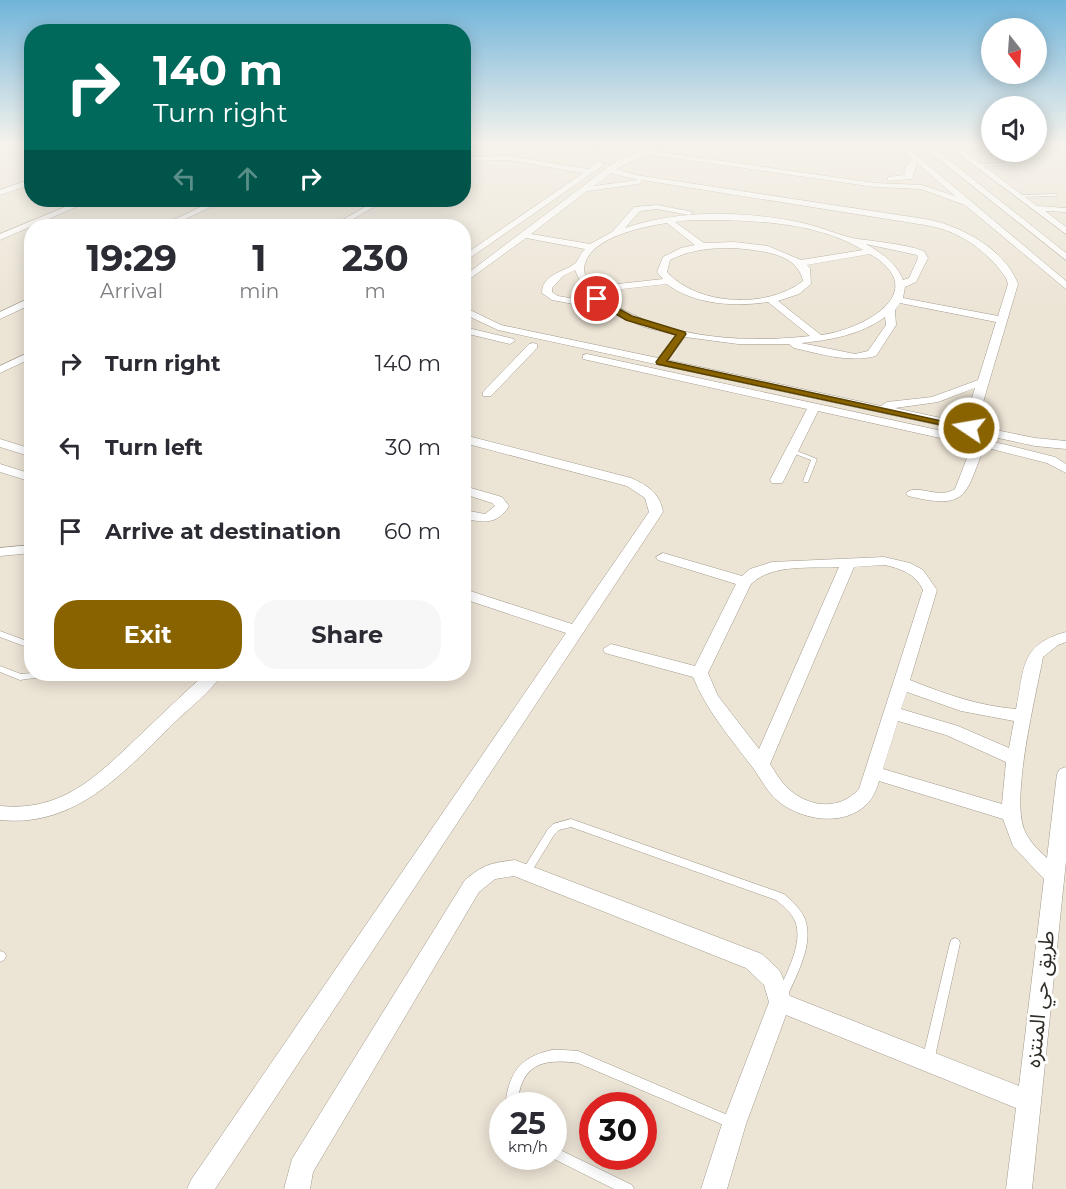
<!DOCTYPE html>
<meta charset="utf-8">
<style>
body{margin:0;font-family:Montserrat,"Noto Sans Arabic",sans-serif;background:#f7f7f7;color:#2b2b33;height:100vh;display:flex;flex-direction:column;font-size:22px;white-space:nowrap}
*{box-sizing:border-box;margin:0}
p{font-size:20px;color:#7c7c81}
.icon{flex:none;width:33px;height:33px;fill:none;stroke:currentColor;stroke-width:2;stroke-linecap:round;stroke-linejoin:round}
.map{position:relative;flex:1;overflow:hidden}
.details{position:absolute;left:24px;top:219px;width:447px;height:462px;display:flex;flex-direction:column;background:#fff;border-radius:24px;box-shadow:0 3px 15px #0003}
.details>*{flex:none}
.hud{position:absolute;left:24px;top:24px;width:447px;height:183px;border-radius:24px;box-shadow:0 3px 15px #0003;background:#00695c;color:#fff;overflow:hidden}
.needle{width:39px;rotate:163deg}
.controls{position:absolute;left:981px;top:18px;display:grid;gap:12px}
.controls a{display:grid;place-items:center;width:66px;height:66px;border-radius:50%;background:#fff;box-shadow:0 3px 15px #0003;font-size:30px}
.speed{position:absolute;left:489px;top:1092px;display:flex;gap:12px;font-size:30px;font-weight:700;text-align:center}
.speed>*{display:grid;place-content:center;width:78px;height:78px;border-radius:50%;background:#fff;box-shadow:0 3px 15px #0003;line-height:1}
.speed small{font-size:15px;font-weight:400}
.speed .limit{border:9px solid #d22;background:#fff;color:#111}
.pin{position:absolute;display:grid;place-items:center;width:51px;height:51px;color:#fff;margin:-26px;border:3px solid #fff;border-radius:50%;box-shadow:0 2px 6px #0007}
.me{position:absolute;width:66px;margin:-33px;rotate:282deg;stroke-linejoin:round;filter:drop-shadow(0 0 4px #0008)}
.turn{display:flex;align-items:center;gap:21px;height:126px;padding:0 30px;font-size:27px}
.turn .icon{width:78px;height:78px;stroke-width:2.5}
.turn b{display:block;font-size:42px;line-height:51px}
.lanes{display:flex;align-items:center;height:57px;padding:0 30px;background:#0003;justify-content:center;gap:30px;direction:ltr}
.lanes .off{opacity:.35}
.eta{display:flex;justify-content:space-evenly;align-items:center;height:102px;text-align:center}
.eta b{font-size:36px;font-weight:700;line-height:42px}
.action{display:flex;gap:12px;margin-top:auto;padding:12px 30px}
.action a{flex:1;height:69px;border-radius:24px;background:#886300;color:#fff;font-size:24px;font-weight:700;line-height:69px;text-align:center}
.action a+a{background:#f7f7f7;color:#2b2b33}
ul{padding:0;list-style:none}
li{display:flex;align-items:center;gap:18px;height:84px;padding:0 30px}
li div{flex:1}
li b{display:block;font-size:22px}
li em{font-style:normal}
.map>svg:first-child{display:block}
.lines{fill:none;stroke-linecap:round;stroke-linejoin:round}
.service-casing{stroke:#a29a8c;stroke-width:1}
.minor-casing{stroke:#a29a8c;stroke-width:1}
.service{fill:#fff;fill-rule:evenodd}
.minor{fill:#fff;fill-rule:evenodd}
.route{fill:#886300;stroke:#584000;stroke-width:1.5}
.labels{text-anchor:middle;stroke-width:6;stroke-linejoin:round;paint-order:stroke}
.near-street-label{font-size:21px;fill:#302d27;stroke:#fff}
</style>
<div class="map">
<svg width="1066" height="1189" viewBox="0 0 1066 1189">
<rect width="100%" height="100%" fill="#ece4d5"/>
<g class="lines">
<g class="service-casing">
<g id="service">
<path d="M1013 163 1014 165 978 166 976 165 978 164Z"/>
<path d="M1056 194H1057V196L1019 197 1017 196 1019 195Z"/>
<path d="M792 449 817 459 808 482H804L803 481 811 460 790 452 789 451Z"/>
<path d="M0 631 32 643V649L0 637Z"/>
<path d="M0 666 21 674 32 673 46 674 45 676 42 677 20 680 0 672Z"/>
<path d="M571 819 784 894C792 901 801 909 805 919 814 944 797 974 787 997L783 998 779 997 778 993C786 973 804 943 795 921 791 912 783 906 776 900L571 827 559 830 554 835 530 874 527 875 524 874 522 871 524 868 548 829 553 824Z"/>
<path d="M955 938 959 940 960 943 934 1061 932 1065 928 1067 924 1065 922 1061 950 943 951 940Z"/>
<path d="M1 951 5 953 6 956 4 960 0 962V952Z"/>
<path d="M552 1050H564L578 1051 737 1119 739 1123 737 1127 733 1129 578 1063C540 1058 521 1065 517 1106H505C509 1073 519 1057 552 1050Z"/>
<path d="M554 1147 632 1185 634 1189H614L550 1157 554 1156Z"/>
</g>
</g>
<g class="minor-casing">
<g id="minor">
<path d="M0 145H11L0 150Z"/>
<path d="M593 145H612L875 183 922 185 955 196 917 163 912 179 888 181V177L905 175 906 167 912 159 896 145H904L1066 281V289L965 205 921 189 875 187 646 154 616 169 636 175 925 219C960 225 1005 249 1018 284L976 426 1035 438 1066 441V449L1035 446 498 330 464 314V307L501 325 658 358 676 335 644 327 606 310 552 300 542 293C542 272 569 272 577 261 580 256 581 253 585 249L526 238 464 283V276L607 168 618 160 638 153ZM611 173 638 180 594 186ZM642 180 925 225C958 230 987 250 1006 278L1008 284 998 316 903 298 905 287 916 282 928 258 924 251C901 243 876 242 852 238 836 234 820 227 803 223 746 211 681 209 625 228L640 211 657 209 689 215 693 212 657 205 634 207 612 232 590 244 531 234 587 191 639 184ZM691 220C747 220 813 220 863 250L801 260 768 246 735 242 704 243 675 222ZM667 223 695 245 681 248 663 257 657 272 663 279 591 287C589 281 584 275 584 269 586 238 642 227 667 223ZM866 244 917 255 918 258 909 278 903 280C897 263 881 253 866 244ZM735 248C760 251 797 252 803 281 767 309 698 306 667 272L670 260C692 249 711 248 735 248ZM870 254C934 292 862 330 821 335L778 301 799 294 811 284 810 268 807 265ZM575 270 585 292 598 303 558 296 552 292V288L563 276ZM667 284C694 305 736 307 768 302L810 336C739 344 654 338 596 292ZM900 303 996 322 978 380 932 397 887 402 881 406 668 360 685 337 738 344H789L794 348C821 354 848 363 876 356L896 325 895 310ZM885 317 886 325 868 351 855 354 801 343C831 340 860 335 885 317ZM975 388 964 423 895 408 938 402Z"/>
<path d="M921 145H930L1066 253V260Z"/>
<path d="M947 145H956L1037 206 1066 208V212L1045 211 1066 227V234Z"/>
<path d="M509 156 588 169 598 162 605 164 464 262V255L583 173 509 160 464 161V157Z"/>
<path d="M32 179V184L0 195V190Z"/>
<path d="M82 200H92L0 240V234Z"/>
<path d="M215 200H225L171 226H161Z"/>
<path d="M377 200H386L341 226H332Z"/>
<path d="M32 297V304L0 319V312Z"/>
<path d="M464 327 514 339 515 341 510 344 464 333Z"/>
<path d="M533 343 537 344V348L491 396H483V392L529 344Z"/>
<path d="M32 351V358L0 373V366Z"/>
<path d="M587 354 1007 445 1055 457 1066 464V473L1047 463 984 447C965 497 967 510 908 496L906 493C917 483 939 500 955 489L972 445 818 411 784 480 782 483H772L770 480 807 409 583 359V355Z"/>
<path d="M464 435 631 478C647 485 660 493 663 512L215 1189H187L191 1180 566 633 464 599V589L572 624 649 512 645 498 627 486 464 443Z"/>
<path d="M0 439 32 449V457L0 447Z"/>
<path d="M0 464 32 474V482L0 472Z"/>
<path d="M464 486 502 497 509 506C498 525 482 523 464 518V510L485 514 495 506 492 503 464 494Z"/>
<path d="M32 545V553L0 556V548Z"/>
<path d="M663 553 742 576 750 569 772 562 884 557 910 563 923 570 937 590 910 680C945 694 979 706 1016 709 1025 668 1019 645 1066 632V642L1058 645 1043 657C1036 695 1011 796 1024 829 1028 840 1038 850 1047 858L1057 774 1060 769 1066 767V861L1032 1189H1006L1016 1108 786 1015 746 1124 727 1189H701L722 1124 769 1002 764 985 746 968 514 876 495 879 479 892 313 1172 310 1189H284L292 1159 465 880C484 864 491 863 515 860L762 954 780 971 790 996 1019 1086 1044 879 1013 846 1003 819 879 781C874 799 865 810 847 816 825 823 796 816 778 801 768 793 761 779 753 768 731 739 707 711 693 677L605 653 603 649 611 644 695 666 736 584 658 560 656 557ZM884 565C900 568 916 574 923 590L859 789C840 810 812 808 791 791 782 784 776 773 770 764L854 567ZM839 567 759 749 718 696 708 673 751 584C773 563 811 569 839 567ZM907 692 961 711 1014 721 1009 748 958 726 901 709ZM898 721 946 735 1006 762 1002 804 883 769Z"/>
<path d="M205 674H222C211 692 189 708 174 723 124 772 76 828 0 820V806C62 812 96 777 138 737 160 716 182 695 205 674Z"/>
</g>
</g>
<use href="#service" class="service"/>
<use href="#minor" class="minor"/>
</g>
<linearGradient id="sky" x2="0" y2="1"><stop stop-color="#71b4da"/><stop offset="0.46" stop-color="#f6f3ec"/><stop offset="1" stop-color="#f6f3ec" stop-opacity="0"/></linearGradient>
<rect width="1066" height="312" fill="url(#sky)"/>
<path class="route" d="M597 297 632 316 685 332 686 334 667 361 974 428 969 431 657 364 656 362 676 335 626 320 594 301 593 299Z"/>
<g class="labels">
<g class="near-street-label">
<text transform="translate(1040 999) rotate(-84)" y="7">طريق حي المنتزه</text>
</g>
</g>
</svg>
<div class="controls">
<a><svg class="needle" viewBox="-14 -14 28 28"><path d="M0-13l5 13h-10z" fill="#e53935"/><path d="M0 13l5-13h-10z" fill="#7c7c81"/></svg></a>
<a><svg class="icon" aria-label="sound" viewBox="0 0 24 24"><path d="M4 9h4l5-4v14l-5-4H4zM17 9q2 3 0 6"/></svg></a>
</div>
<div class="speed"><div>25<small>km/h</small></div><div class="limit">30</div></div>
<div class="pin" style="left:597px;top:299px;background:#d93025"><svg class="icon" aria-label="arrive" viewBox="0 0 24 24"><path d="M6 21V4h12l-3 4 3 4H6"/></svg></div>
<svg class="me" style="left:969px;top:428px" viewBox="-20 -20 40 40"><circle r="17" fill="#886300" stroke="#fff" stroke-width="3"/><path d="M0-11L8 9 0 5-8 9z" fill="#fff"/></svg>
<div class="hud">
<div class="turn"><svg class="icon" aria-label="right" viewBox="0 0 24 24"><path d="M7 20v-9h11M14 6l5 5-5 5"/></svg><div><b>140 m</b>Turn right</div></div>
<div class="lanes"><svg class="icon off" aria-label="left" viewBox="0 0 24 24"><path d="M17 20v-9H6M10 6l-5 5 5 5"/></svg><svg class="icon off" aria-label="ahead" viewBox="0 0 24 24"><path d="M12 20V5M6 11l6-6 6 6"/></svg><svg class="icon" aria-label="right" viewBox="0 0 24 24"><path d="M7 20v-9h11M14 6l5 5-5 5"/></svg></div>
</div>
<section class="details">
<div class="eta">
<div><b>19:29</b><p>Arrival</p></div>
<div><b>1</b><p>min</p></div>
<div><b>230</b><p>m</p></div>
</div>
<ul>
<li><svg class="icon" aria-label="right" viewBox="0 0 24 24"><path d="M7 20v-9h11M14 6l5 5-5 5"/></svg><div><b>Turn right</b></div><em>140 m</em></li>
<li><svg class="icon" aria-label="left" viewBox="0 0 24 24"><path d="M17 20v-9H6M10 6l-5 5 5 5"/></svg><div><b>Turn left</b></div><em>30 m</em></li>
<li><svg class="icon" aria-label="arrive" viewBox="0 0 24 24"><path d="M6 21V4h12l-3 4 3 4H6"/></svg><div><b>Arrive at destination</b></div><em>60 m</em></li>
</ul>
<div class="action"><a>Exit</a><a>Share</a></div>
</section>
</div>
